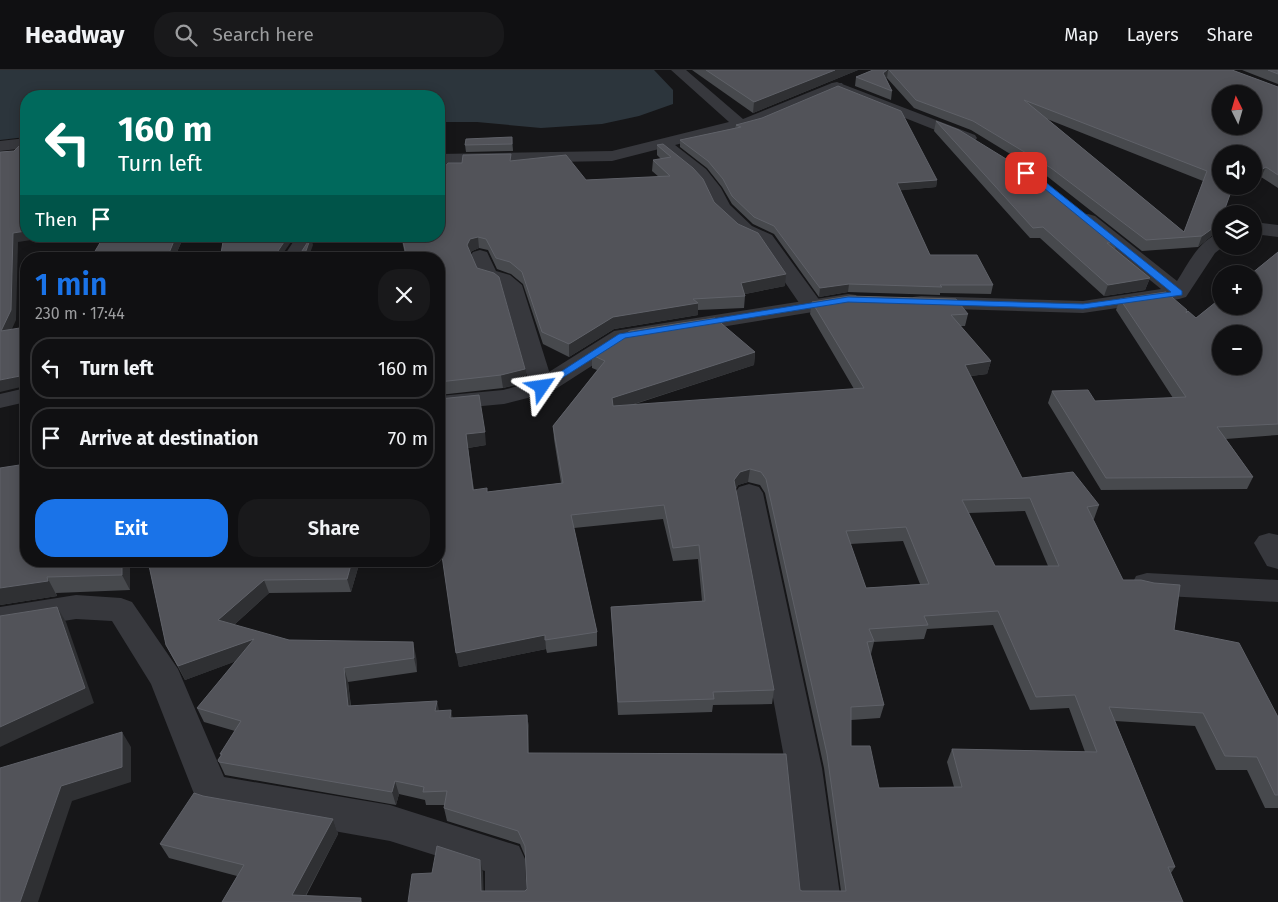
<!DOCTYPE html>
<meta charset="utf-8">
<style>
body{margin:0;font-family:"Fira Sans",sans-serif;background:#19191b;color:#f1f3f6;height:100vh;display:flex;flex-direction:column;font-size:19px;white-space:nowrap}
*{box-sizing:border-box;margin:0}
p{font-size:16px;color:#9c9d9f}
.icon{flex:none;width:28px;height:28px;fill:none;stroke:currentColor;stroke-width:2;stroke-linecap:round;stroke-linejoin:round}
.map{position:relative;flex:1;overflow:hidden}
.drawer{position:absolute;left:20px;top:182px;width:425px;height:315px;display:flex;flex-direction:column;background:#101012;border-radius:20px;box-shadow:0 2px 12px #0003,0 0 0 1px #303032}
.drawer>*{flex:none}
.top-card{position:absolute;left:20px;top:20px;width:425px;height:152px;border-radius:20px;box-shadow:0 2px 12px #0003,0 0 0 1px #303032;background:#00695c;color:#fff;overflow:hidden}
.needle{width:32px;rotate:355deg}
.controls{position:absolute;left:1212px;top:15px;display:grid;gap:10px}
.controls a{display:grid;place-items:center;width:50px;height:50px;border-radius:50%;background:#101012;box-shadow:0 2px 12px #0003,0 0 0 1px #303032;font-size:25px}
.pin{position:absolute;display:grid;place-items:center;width:42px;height:42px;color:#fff;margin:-21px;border-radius:10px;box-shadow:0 2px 8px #0006}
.me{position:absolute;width:55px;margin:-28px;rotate:58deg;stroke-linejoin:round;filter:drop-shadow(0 0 4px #0008)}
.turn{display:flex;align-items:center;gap:18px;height:105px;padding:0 15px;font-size:22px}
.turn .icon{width:65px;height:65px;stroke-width:2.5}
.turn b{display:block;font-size:35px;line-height:42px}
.then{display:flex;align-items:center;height:48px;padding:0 15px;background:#0003;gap:10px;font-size:19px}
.round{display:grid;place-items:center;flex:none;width:52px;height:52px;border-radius:20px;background:#19191b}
.head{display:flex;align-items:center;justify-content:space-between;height:85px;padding:0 15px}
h1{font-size:30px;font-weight:600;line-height:38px;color:#1a73e8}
.cta{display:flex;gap:10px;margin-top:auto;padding:10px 15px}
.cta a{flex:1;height:58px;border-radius:20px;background:#1a73e8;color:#fff;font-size:20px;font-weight:600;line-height:58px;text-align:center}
.cta a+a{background:#19191b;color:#f1f3f6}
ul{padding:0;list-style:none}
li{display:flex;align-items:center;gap:15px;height:62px;margin:0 10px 8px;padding:0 5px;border:2px solid #303032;border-radius:20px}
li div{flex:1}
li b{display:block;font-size:19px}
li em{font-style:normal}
header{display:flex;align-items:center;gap:30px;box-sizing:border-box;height:70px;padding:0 25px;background:#101012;border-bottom:1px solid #303032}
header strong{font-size:24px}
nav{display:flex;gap:28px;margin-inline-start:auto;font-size:18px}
.search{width:350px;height:45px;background:#19191b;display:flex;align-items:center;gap:12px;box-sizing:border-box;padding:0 18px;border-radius:20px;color:#9c9d9f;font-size:19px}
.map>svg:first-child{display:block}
.water{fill:#2c353c}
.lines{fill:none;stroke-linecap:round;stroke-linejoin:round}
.minor{fill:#37383d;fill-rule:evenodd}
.tertiary{fill:#37383d;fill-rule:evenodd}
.wall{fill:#47494d;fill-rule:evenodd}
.shaded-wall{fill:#2f3033}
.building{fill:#525359;stroke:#5f6168;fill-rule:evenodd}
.route{fill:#1a73e8;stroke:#114b97}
</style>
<header>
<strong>Headway</strong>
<div class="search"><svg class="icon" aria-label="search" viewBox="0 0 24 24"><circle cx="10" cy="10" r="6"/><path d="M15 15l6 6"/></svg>Search here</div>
<nav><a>Map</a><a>Layers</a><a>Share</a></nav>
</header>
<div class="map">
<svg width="1278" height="832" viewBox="0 0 1278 832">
<rect width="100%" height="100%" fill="#161618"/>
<path class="water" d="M0 0H654L673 20V34L639 46 602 54 541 58 477 52H439V26H26V67L0 70Z"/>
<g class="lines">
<g class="minor">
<path d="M671 0H686L743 49 832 13H842L844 16 842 19 761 53 675 75 706 99 721 118 730 135 752 156 772 165 823 235 820 240 812 241 804 240 758 173 738 164 715 142 704 119 694 107 659 79 612 91 439 94V84L612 81 729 52Z"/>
<path d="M26 68V78L0 81V71Z"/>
<path d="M297 166H316L302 189H282Z"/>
<path d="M480 180 487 182 496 201 510 205 522 215 554 317 551 322 542 324 533 322 530 317 502 218 496 213 480 209 470 186 473 182Z"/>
<path d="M749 414 759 417 763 423 822 698 841 832H799L786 698 735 423 739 417Z"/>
<path d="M1269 463 1278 465V499L1267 496 1254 473 1259 466Z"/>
<path d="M1147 503 1278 510V532L1147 525 1136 522 1132 514 1136 506Z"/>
<path d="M76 525 121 528 132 532 178 599 224 707 390 735 519 776 525 789 527 832H485V801L390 771 211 739 198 734 151 614 112 551 76 549 0 561V537Z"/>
</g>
<g class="tertiary">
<path d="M837 12 975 65 977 68 975 71H963L832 19 830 16 832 13Z"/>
<path d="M1088 144 1095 146 1177 211C1188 194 1200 168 1221 163V176H1224L1215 183 1186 227 1179 229 1083 243 921 238 913 237 910 232 913 227 921 226 1083 231 1161 219 1081 154 1079 150 1081 146Z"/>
<path d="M1254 152 1278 155V167L1254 164Z"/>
<path d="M848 224 856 225 859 230 856 235 629 272 551 322 504 334 439 340V326L503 320 533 312 614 261Z"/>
<path d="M26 318V332L0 338V324Z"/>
</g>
</g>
<g class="wall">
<path d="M692 0H858L753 43Z"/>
<path d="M873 0H1232L1278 17V118L1261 107 1254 84 1221 116H1244L1239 119 1233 117 1215 163 1198 177 1142 181 1048 107 971 60 914 38 887 8H886L892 21 891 30 855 16 856 7ZM1047 49 1203 111 1184 162Z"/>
<path d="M1242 0H1278V14Z"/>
<path d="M936 51 1118 172 1115 179 1150 208 1145 220 1104 226 1040 168H1030L934 61Z"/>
<path d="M736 55 937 110 936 117 900 120 930 185 993 215 991 224 940 223V225L848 222 819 227 774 164 753 154 732 134 722 117 707 98 680 77V70L735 58Z"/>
<path d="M512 67 513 81 466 82 465 75Z"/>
<path d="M663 74 714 132 785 216 745 224V226L744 238 698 240V245L614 259 569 287 543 274 523 214 511 204 497 199 488 180 479 178 472 181 470 183 525 299 527 312 503 318 439 325V189H406L401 166H439L511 91 586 110 659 107 652 101 653 90 661 89 657 85V75Z"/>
<path d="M184 166 174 189H91Z"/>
<path d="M1278 182V365L1226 369 1253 407 1247 419 1101 420 1048 333 1052 321 1095 331 1173 328 1116 240 1120 229 1186 243 1196 248Z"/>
<path d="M812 232 968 244 965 256H960L991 291 987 304 971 306 1022 408 1099 435 1094 449H1093L1123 510 1174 560 1278 647V738H1265L1247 700H1216L1195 656 1115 651 1175 797 1171 803 1183 832H408L483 802V821H525L527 819 525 786 520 774 447 751 444 738 445 735H426L425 730 399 724 396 735 225 705 218 690 221 685 220 684 235 661 204 652 197 638 236 591 185 610 166 575 148 491H360L351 522 269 523 234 555 289 570 416 586 417 602 348 612 351 636 440 641 453 648 527 645 529 658V683L800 820 802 821H841L824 698 765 423 760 415 748 412 738 415 736 419 774 620 772 634 713 635 712 642 618 645 611 537 702 531 698 489 673 491 663 449 574 458 597 562V576L547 583 546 579 459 597 441 479H439V329L486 375 468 378 474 420 488 422 561 413 554 369 553 356 597 300 592 298V285L755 282 754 295 632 335 854 319 810 244ZM1025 441 1048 496H995L969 443ZM903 471 920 514 866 518 850 474ZM993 555 1030 640 1069 638 1085 682 952 679 947 692 954 717 879 718 851 676V650L880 648 884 635 871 584 874 572 924 569 927 559Z"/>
<path d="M26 491H130V520L56 523 57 526 0 535Z"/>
<path d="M203 726 333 749 338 764 306 826 361 828 362 832H222L237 806 169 788 160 774Z"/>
</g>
<g class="shaded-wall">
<path d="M835 0H858L753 43 754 32Z"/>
<path d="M887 0H888L887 8 882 11 883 3Z"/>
<path d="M1266 97 1261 107 1254 111V104Z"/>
<path d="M937 110 936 117 895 121 897 113Z"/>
<path d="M1220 153 1215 163 1198 177 1202 166Z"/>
<path d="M26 161V166H58L18 172 16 250 6 272 1 261 13 163Z"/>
<path d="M176 166H184L174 189H171L169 183Z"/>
<path d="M288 166H295L280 188 278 181Z"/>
<path d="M311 167 313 175 308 189H303Z"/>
<path d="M478 167 479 178 472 181 468 187 467 175 470 169Z"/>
<path d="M786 204 785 216 740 225 741 213Z"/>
<path d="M1150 208 1145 220 1104 226 1108 215Z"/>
<path d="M849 214 848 222 819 227 820 218Z"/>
<path d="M698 233V245L614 259 569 287V274L613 247Z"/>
<path d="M755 282 754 295 612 341V328Z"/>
<path d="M991 291 987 304 962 307 965 295Z"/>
<path d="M525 299 527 312 503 318 501 305Z"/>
<path d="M20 306 26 310V319L25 316 0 322V310Z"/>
<path d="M485 362 486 375 468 378 466 364Z"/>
<path d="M750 399 748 412 738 415 733 423 734 410 740 402Z"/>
<path d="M122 491H130V520L122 505Z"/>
<path d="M352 491H360L351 522 347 509Z"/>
<path d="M47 507 57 526 0 535V518Z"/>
<path d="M264 510 269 523 224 564 218 550Z"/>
<path d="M57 537 66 552 94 633 0 677V657Z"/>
<path d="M545 565 546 579 459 597 456 583Z"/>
<path d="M254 569 259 583 185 610 178 596Z"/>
<path d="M413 572 416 586 417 602 414 588Z"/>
<path d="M344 598 348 612 352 650 348 636Z"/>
<path d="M437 631 440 645 435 641Z"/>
<path d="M451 640 454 654 450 648Z"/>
<path d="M527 645 529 658V696L528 683Z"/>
<path d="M122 662 131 677V712L72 731 38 832H20L61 716Z"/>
<path d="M395 711 399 724 396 735 392 722Z"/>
<path d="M333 749 338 764 302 832 292 825Z"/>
<path d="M480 790 483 802 484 832 481 821Z"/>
</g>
<g class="building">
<path d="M706 0H835L754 32Z"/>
<path d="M873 0H887L883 3 892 21 856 7Z"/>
<path d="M889 0H1232L1278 17V105L1266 97 1254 104V84H1221V116H1233L1223 144H1221V148L1220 153 1202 166 1146 170 1051 98 973 51 916 30ZM1221 24H1254V56H1221ZM1024 30 1207 101 1184 162Z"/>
<path d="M1268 0H1278V4Z"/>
<path d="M838 16 901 41 937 110 897 113 930 185H977L993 215H940L942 217 849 214 820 218 774 156 754 147 732 126 723 109 708 91 680 70 741 57 736 55 762 48Z"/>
<path d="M936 51 959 60 1037 108 1118 172 1107 173 1150 208 1108 215 1043 157 1033 158Z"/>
<path d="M512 67V74L465 75 466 69Z"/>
<path d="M663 74 693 98 703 109 714 132 738 154 758 163 786 204 741 213 745 226 693 229 698 233 613 247 569 274 542 262 522 202 510 192 496 188 486 169 478 167 470 169 467 175 477 198 494 203 499 207 525 299 501 305 439 312V189H407L402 166H439V103L448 93H462L463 85 511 84 510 91 566 85 586 110 670 106 653 90 671 87 657 75Z"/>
<path d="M19 76H26V161L13 163 11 240 1 261 26 257V310L22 311 20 306 0 310V82L14 81Z"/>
<path d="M104 166H176L169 183 91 188Z"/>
<path d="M224 166H288L278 181 280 184H300L311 167 303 189H220Z"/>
<path d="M1278 182V354L1217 357 1253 407 1106 408 1052 321 1088 320 1095 331 1186 327 1120 229 1166 222 1187 240 1186 243 1188 241 1196 248 1221 228V236H1254V204H1251ZM1221 264H1254V296H1221Z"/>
<path d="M850 226 956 229 968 244 951 245 991 291 965 295 1022 408 1073 402 1099 435 1087 437 1123 510H1141L1154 513 1180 515 1174 560 1239 573 1278 647V725H1275L1257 687 1225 686 1203 643 1109 637 1175 797H1168L1183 832H408L412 804 432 803 437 776 480 790 481 821H525L527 819 525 776 518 761 444 738 447 721 423 722 424 717 395 711 392 722 219 692 218 690 222 684H220L241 651 197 638 254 569 178 596 166 575 148 491H352L347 509 264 510 218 550 289 570 413 572 414 588 344 598 348 636 437 631 435 641 451 640 450 648 527 645 528 683 786 684 800 820 802 821H846L827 684 766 409 761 402 750 399 740 402 734 410 774 620 713 622 714 629 618 632 611 537 705 531 699 475 673 478 664 435 571 445 597 562 545 570V565L456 583 439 465V329L479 325 485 362 466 364 473 420 487 418V422L563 413 553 356 605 291 592 285 630 261 715 248 755 282 612 328 613 336 864 318 812 232ZM1030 428 1059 496H995L962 430ZM906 457 929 514 866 518 846 461ZM998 541 1036 627 1075 625 1097 682 952 679 962 717 879 718 870 676H851V637L884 635 867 572 874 571 869 559 928 555 924 546Z"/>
<path d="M26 394V491H122V505L47 507 48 511 0 518V398Z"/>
<path d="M57 537 85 618 0 657V546Z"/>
<path d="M122 662V697L61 716 20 832H0V698Z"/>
<path d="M194 723 203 726 333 749 292 825 361 828 360 832H222L244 795 160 774Z"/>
</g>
<path class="route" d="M1023 102H1028L1044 111 1182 221V225L1083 239 848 232 625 268 545 319H538L537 317 619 264 848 227 1083 234 1171 222 1039 114 1023 105Z"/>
</svg>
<div class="controls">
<a><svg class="needle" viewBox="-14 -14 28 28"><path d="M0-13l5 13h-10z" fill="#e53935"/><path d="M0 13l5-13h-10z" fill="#9c9d9f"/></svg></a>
<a><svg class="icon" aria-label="sound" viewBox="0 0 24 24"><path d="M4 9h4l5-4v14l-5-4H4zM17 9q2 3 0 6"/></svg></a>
<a><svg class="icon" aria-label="layers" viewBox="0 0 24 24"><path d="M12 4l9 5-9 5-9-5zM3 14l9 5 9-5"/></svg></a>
<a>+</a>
<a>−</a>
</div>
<div class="pin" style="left:1026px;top:103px;background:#d93025"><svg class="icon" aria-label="arrive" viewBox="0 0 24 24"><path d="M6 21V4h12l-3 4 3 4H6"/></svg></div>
<svg class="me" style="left:542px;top:317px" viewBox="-20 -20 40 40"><path d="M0-17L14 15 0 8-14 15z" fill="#1a73e8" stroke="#fff" stroke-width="4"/></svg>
<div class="top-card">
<div class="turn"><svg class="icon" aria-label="left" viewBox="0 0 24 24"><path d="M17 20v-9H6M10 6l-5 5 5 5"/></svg><div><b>160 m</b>Turn left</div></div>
<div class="then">Then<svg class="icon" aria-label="arrive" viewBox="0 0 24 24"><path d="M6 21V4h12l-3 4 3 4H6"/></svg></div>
</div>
<section class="drawer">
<div class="head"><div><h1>1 min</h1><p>230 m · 17:44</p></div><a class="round"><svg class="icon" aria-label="close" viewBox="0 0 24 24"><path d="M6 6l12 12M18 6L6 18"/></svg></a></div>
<ul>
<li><svg class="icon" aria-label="left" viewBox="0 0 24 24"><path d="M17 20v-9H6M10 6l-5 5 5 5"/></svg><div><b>Turn left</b></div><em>160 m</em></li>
<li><svg class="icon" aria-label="arrive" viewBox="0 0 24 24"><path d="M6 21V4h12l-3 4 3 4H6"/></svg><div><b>Arrive at destination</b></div><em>70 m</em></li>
</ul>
<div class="cta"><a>Exit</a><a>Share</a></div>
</section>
</div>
